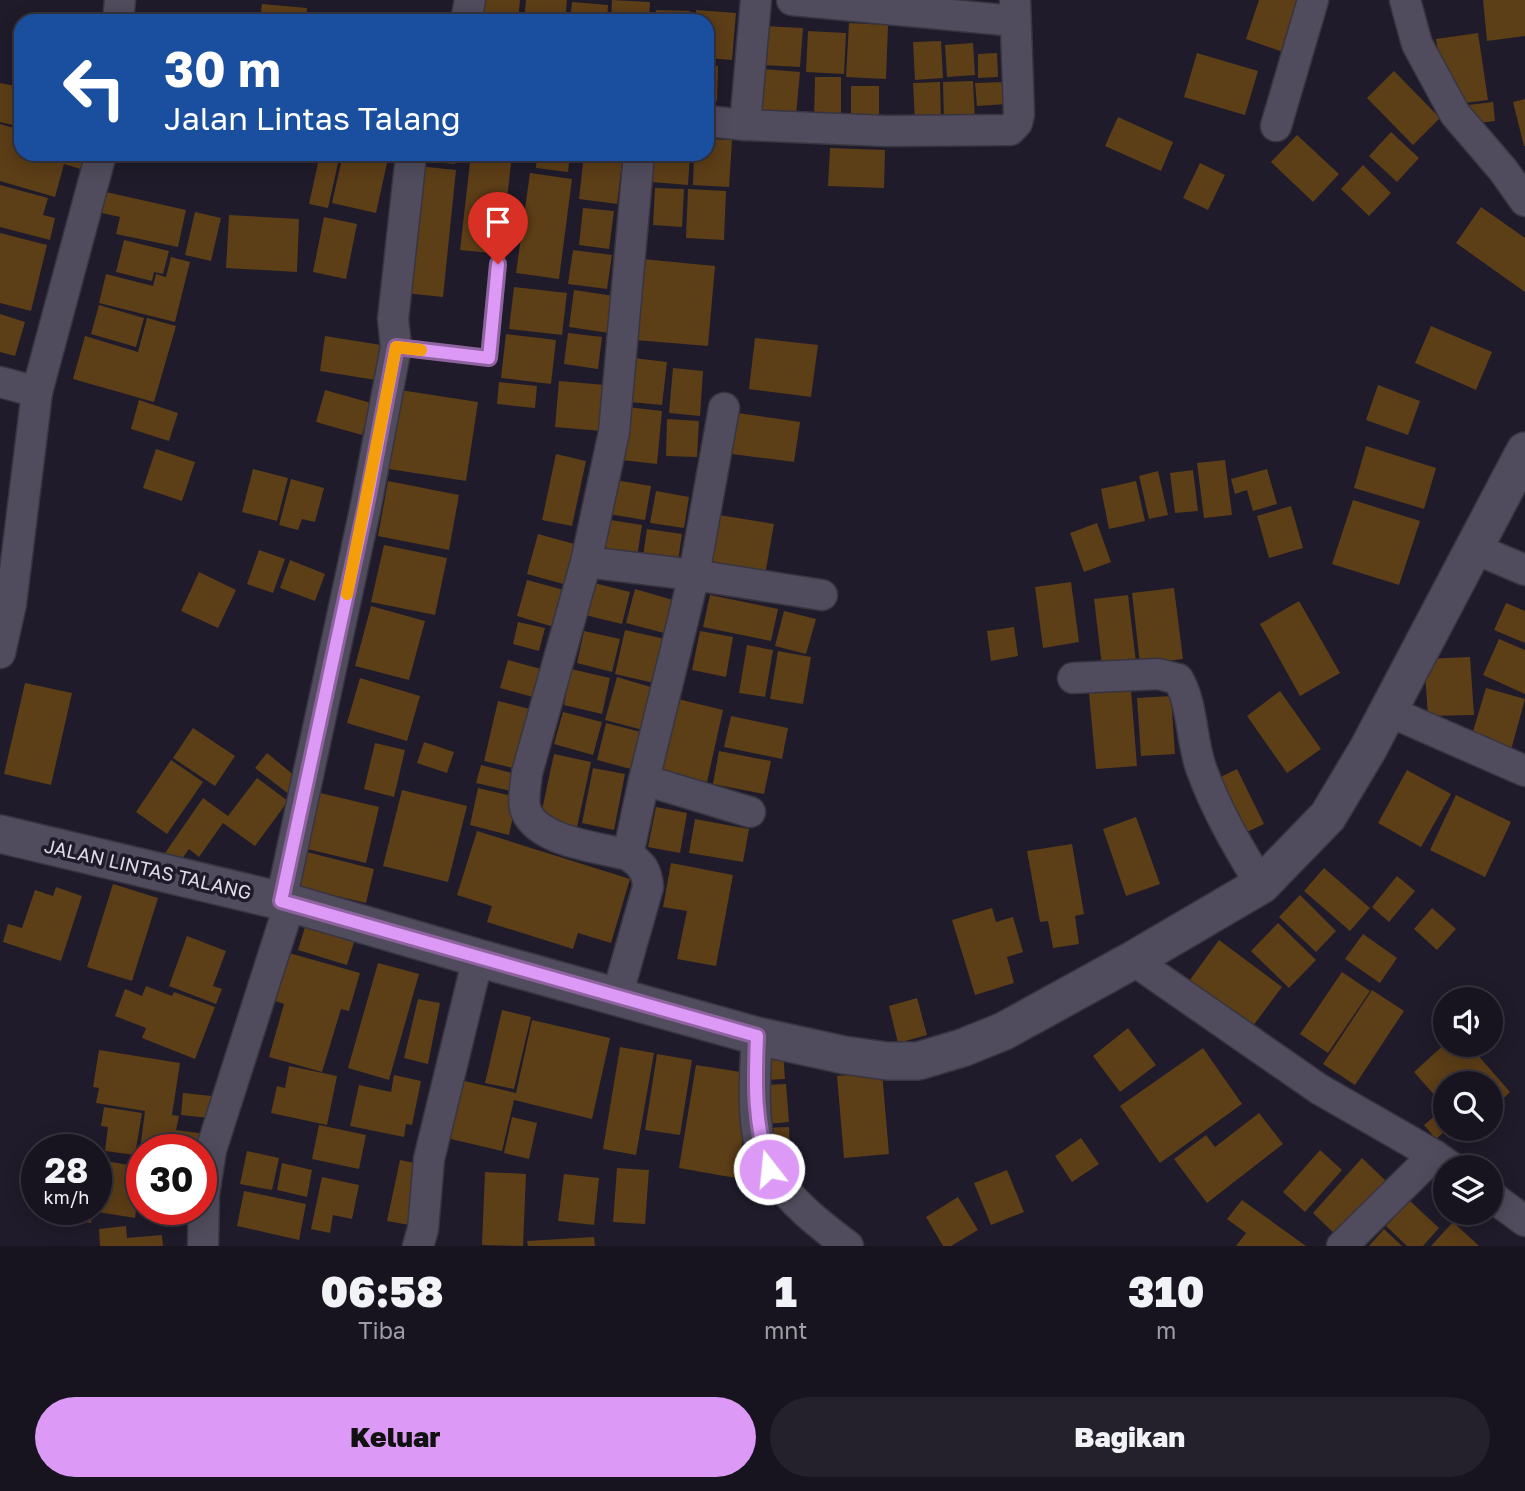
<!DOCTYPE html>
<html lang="id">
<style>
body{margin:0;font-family:"Golos Text",sans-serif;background:#24212d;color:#f1f3f6;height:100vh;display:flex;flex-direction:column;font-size:26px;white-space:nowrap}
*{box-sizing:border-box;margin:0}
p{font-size:23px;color:#9e9ea5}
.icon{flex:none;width:38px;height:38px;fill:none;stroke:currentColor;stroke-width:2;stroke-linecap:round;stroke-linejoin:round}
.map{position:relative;height:1246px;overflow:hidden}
.details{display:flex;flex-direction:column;background:#171420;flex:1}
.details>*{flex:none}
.top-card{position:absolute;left:14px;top:14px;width:700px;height:147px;border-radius:21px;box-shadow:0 4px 18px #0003,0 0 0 2px #36333e;background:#1a4fa0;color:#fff;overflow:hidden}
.tools{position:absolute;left:1433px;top:987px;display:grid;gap:14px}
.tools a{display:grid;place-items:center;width:70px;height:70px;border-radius:50%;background:#171420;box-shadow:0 4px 18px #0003,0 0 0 2px #36333e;font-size:35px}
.speed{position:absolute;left:21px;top:1134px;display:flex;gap:14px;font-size:35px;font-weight:700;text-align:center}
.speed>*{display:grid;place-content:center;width:91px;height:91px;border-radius:50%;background:#171420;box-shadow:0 4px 18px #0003,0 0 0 2px #36333e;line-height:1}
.speed small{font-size:18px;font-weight:400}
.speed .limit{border:10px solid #d22;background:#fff;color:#111}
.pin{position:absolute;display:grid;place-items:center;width:60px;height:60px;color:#fff;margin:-72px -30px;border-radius:50% 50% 50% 0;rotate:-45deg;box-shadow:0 0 7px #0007}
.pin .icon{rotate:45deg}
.me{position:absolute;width:77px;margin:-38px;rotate:344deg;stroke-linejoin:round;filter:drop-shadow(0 0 5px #0008)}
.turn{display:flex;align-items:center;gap:24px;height:147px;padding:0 35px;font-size:32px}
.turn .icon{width:91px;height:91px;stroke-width:2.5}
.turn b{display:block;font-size:49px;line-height:60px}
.eta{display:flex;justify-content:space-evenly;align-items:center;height:119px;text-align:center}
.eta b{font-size:42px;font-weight:800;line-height:49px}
.primary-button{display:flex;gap:14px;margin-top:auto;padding:14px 35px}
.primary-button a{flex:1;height:80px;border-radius:42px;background:#dc99f5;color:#111;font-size:28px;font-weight:800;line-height:80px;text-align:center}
.primary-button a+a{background:#24212d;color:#f1f3f6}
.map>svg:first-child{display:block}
.building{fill:#5c3e17}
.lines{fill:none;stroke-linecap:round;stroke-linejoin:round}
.service-casing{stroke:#383540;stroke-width:18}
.minor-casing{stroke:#383540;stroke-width:33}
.tertiary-casing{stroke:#383540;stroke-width:40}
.service{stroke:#504c5d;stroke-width:14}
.minor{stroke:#504c5d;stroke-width:30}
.tertiary{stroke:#504c5d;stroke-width:37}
.route-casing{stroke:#8f639f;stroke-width:18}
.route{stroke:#dc99f5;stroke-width:12}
.slow{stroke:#f59e0b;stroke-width:12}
.labels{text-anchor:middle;stroke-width:7;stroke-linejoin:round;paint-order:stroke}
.street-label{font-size:19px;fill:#dddbe5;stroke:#1f1b2a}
</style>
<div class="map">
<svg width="1525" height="1246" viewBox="0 0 1525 1246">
<rect width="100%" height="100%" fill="#1f1b2a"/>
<g class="building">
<path d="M481 0H520L518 21H479Z"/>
<path d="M526 0H567L565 21H524Z"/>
<path d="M612 0 650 2 649 21H611Z"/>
<path d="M1259 0H1301L1283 52 1246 39Z"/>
<path d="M1483 0H1525V36L1487 41Z"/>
<path d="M572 2 608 5 607 21H570Z"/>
<path d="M262 4 307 8 306 21H260Z"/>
<path d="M656 10 690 11 689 21H655Z"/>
<path d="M696 10 736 13 732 60 707 58V21H696Z"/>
<path d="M368 15 420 19V21H367Z"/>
<path d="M849 23 888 25 886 79 846 77Z"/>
<path d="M764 26 803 28 800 67 762 65Z"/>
<path d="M808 31 846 33 844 74 806 72Z"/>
<path d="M1478 33 1488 100 1457 104 1443 85 1436 39Z"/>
<path d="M941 41 943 78 915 80 913 42Z"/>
<path d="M973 43 975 75 947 77 945 45Z"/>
<path d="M997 53 998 77 978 78V54Z"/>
<path d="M1197 53 1258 71 1245 115 1184 97Z"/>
<path d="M707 65 718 66 717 101H707Z"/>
<path d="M765 69 800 72 796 116 761 114Z"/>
<path d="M1394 71 1440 118 1413 145 1367 98Z"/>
<path d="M815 77H841V121H814Z"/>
<path d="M973 81 975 121 944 122 943 82Z"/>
<path d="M940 82 941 121 915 122 913 83Z"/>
<path d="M1005 82 1007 104 977 106 975 83Z"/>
<path d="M0 83 21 87V127L0 122Z"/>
<rect x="851" y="86" width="28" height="35"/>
<path d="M1525 99V146H1524L1513 102Z"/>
<path d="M1493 102 1495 121 1470 124 1468 105Z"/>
<path d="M1118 117 1173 142 1161 171 1105 146Z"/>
<path d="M0 124 21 130V154H88L84 170 64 164 55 197 0 181Z"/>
<path d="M1391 132 1419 158 1397 182 1369 156Z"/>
<path d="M1297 135 1339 174 1313 202 1271 162Z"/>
<path d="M707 139 732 140 729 187 693 185 694 154H707Z"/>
<path d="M830 148 885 150 884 188 828 186Z"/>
<path d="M320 154H340L328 208 309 204Z"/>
<path d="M343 154H389L376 213 332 203Z"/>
<path d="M412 154H456L455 164 411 160Z"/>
<path d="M471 154H512L501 254 460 250Z"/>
<path d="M537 154H570L568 172 536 168Z"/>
<path d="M584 154H623L617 204 579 199Z"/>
<path d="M655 154H690L688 185 652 182Z"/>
<path d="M1200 163 1225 175 1208 210 1183 198Z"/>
<path d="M408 165 456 170 443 297 395 292Z"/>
<path d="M1363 165 1391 193 1369 216 1341 189Z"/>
<path d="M530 173 572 179 559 279 516 273Z"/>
<path d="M0 185 48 198 43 215 55 218 50 240 0 227Z"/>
<path d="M655 188 684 189 682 227 653 225Z"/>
<path d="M688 189 726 191 724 240 686 238Z"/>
<path d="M106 192 186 210 178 247 116 234 120 217 102 213Z"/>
<path d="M1481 207 1525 238V292L1456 243Z"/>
<path d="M583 208 614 211 609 249 579 245Z"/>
<path d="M195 212 221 218 211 261 185 255Z"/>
<path d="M229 215 299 219 297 272 226 268Z"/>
<path d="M324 217 357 224 346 279 313 272Z"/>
<path d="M0 233 47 245 31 311 0 303Z"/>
<path d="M124 240 169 251 163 274 154 272 152 281 116 272Z"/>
<path d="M573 250 612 255 607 289 568 284Z"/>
<path d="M171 257 190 262 175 322 99 303 106 274 153 286 156 274 166 277Z"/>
<path d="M642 259 715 266 708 346 635 340Z"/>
<path d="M514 287 567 293 562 335 509 329Z"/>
<path d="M574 290 614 296 609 333 569 327Z"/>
<path d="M99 305 144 318 136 347 91 334Z"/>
<path d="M0 314 25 322 15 356 0 352Z"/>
<path d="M147 318 176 326 154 402 73 379 85 336 138 352Z"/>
<path d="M1431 326 1492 352 1476 390 1415 363Z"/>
<path d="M568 333 602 337 598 369 564 364Z"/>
<path d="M506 334 556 340 551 384 501 378Z"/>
<path d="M325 336 387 346 382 381 320 371Z"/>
<path d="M755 338 818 345 811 397 749 389Z"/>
<path d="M634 358 667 362 662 405 629 402Z"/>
<path d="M673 368 703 371 700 416 669 413Z"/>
<path d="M559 381 605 385 601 431 555 427Z"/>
<path d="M499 382 537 386 535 408 497 404Z"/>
<path d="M1378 385 1420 401 1408 435 1366 420Z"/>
<path d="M325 390 371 403 362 435 316 422Z"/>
<path d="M400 390 478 402 466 481 389 469Z"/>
<path d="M139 400 178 413 169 441 131 429Z"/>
<path d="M627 407 662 411 657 464 621 460Z"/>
<path d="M738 413 800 422 794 462 732 454Z"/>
<path d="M667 419 699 421 697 457 666 456Z"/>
<path d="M1366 446 1436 468 1424 509 1354 488Z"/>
<path d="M156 449 195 462 182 501 143 488Z"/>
<path d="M556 454 586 461 572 526 542 520Z"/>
<path d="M1225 460 1232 515 1204 518 1197 463Z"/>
<path d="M253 469 288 478 277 521 242 512Z"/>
<path d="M1267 469 1277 504 1253 511 1247 490 1235 494 1231 479Z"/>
<path d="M1193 470 1198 511 1175 513 1170 473Z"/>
<path d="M1158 471 1168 515 1149 519 1139 476Z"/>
<path d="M291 479 324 488 315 522 302 519 298 530 279 525Z"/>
<path d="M615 480 651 486 645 520 609 514Z"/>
<path d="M388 481 459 495 449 550 378 536Z"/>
<path d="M1136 481 1145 521 1109 529 1101 489Z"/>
<path d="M656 491 689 497 684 528 650 523Z"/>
<path d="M1353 500 1420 521 1399 585 1332 564Z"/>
<path d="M1291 506 1303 548 1269 558 1257 516Z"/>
<path d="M713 514 774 524 765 575 705 565Z"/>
<path d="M604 519 642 525 636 564 598 558Z"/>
<path d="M1097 523 1111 562 1084 572 1070 533Z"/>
<path d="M647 529 682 534 677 568 642 563Z"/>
<path d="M538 534 578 545 567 585 527 574Z"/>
<path d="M384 545 447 558 435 615 371 602Z"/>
<path d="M259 550 285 559 273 593 247 584Z"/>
<path d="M290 560 325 574 315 601 280 588Z"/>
<path d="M199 572 236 590 218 628 181 611Z"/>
<path d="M527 580 564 590 554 627 517 616Z"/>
<path d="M1071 582 1079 642 1043 648 1035 587Z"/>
<path d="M594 583 630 592 622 624 585 615Z"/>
<path d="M1174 588 1183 659 1140 664 1132 593Z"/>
<path d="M635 589 673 600 664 633 626 623Z"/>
<path d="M710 595 778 609 771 641 703 627Z"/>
<path d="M1128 595 1136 662 1102 666 1094 599Z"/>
<path d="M1299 601 1340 673 1300 696 1260 624Z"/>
<path d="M1506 603 1525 611V643L1494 630Z"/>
<path d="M371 606 425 621 409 680 355 666Z"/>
<path d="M784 611 816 619 806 654 775 646Z"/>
<path d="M518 622 545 628 539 651 513 644Z"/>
<path d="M1014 627 1018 656 991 661 987 631Z"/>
<path d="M625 630 665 639 654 683 615 674Z"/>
<path d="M584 631 620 639 612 672 577 663Z"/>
<path d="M700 631 733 637 726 677 692 670Z"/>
<path d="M1499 639 1525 650V694L1483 675Z"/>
<path d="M747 645 773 650 765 697 739 693Z"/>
<path d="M778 651 811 657 803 704 770 699Z"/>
<path d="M1470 657 1474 715 1428 716 1424 659Z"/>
<path d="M508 660 541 669 533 697 500 688Z"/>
<path d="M571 669 610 678 602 714 564 705Z"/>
<path d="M617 677 654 688 643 730 605 720Z"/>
<path d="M360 678 420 696 407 741 347 723Z"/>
<path d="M25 683 72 693 51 785 4 774Z"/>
<path d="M1486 688 1525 699 1511 750 1471 738Z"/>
<path d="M1131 690 1137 766 1096 769 1089 693Z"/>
<path d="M1280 691 1321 749 1287 773 1247 716Z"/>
<path d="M1171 696 1175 754 1141 756 1137 698Z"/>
<path d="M678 699 723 710 707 782 661 771Z"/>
<path d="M498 701 534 710 521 770 484 761Z"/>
<path d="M563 712 602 722 593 755 554 744Z"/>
<path d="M731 716 788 728 782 759 724 747Z"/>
<path d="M606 723 641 732 631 769 597 760Z"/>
<path d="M193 728 235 756 215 786 173 758Z"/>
<path d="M424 742 454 752 447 773 417 763Z"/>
<path d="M375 743 405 750 394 797 364 789Z"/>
<path d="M719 751 771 761 764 794 713 784Z"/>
<path d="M267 753 301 781 290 795 255 768Z"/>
<path d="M554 754 591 762 576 832 539 824Z"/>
<path d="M171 760 203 782 167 834 136 812Z"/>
<path d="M481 765 520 775 516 792 476 783Z"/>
<path d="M593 768 625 774 614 830 582 823Z"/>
<path d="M1237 769 1264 824 1238 836 1212 781Z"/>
<path d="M1407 770 1451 794 1421 847 1378 823Z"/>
<path d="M257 778 288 801 255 846 223 823 199 857 189 849 177 866 163 856 203 798 228 816Z"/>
<path d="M478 788 517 797 509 835 470 825Z"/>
<path d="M402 790 467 806 448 882 383 866Z"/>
<path d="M316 792 379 807 366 863 303 848Z"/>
<path d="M1456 795 1511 822 1485 877 1430 850Z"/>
<path d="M656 807 687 813 680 853 648 847Z"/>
<path d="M1136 817 1160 884 1126 896 1103 829Z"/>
<path d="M695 819 749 829 743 862 689 853Z"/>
<path d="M477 831 630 879 611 943 578 933 573 949 487 922 492 906 457 895Z"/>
<path d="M1072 844 1084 914 1075 916 1079 944 1053 948 1048 921 1040 922 1027 851Z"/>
<path d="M299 850 374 869 366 903 291 885Z"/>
<path d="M671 863 733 875 716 966 677 959 687 911 663 907Z"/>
<path d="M1324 868 1370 908 1350 931 1304 891Z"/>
<path d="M1397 876 1415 891 1389 922 1372 907Z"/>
<path d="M113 884 158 898 132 981 87 967Z"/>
<path d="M56 887 82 896 61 961 3 942 8 924 22 928 35 890 53 896Z"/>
<path d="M1300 895 1336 931 1316 952 1279 917Z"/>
<path d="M992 908 996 922 1013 917 1023 952 1007 957 1014 983 975 995 952 920Z"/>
<path d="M1432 908 1456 929 1437 950 1414 929Z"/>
<path d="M1278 923 1316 960 1289 988 1251 951Z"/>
<path d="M305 927 354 942 347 965 298 950Z"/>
<path d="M1363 934 1397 958 1380 983 1345 959Z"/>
<path d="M187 936 226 951 213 986 222 989 216 1004 169 986Z"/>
<path d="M1219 940 1282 987 1247 1034 1184 988Z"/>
<path d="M289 953 360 973 349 1011 341 1009 322 1072 269 1057 284 1004 275 1001Z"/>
<path d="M378 963 419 974 389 1080 348 1068Z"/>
<path d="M1342 972 1370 991 1328 1053 1300 1034Z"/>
<path d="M146 986 172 996 174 992 215 1007 195 1059 142 1038 146 1028 115 1016 125 989 142 996Z"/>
<path d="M1372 990 1404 1011 1355 1085 1323 1064Z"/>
<path d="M917 998 927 1035 898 1043 889 1006Z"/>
<path d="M418 999 440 1003 428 1064 404 1058Z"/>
<path d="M502 1010 531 1017 514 1089 485 1083Z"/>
<path d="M532 1020 610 1038 592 1119 514 1100 502 1151 442 1137 456 1079 516 1093Z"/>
<path d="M1128 1028 1156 1065 1120 1092 1093 1056Z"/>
<path d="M1446 1043 1469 1045 1510 1092 1491 1110V1083H1446V1130L1436 1139 1424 1125 1445 1107 1414 1072Z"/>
<path d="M620 1047 654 1053 636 1155 603 1149Z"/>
<path d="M1203 1048 1242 1104 1160 1163 1120 1106Z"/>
<path d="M99 1050 180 1063 172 1115 179 1116 176 1130 206 1134 201 1150H142V1158L139 1157 145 1111 96 1103 99 1088 93 1087Z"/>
<path d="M783 1052 785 1079 765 1080 763 1053Z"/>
<path d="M657 1054 692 1060 680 1135 645 1130Z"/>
<path d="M696 1065 754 1074 736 1178 679 1168Z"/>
<path d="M289 1066 337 1076 327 1125 271 1113 277 1086 285 1088Z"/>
<path d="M882 1072 889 1154 844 1158 837 1076Z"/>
<path d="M394 1075 421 1081 412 1125 406 1124 404 1137 350 1126 359 1085 391 1092Z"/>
<path d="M786 1084 789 1122 767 1124 765 1085Z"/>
<path d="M183 1093 221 1097 219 1119 181 1115Z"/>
<path d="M104 1107 142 1113 135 1155 105 1151 108 1127 101 1126Z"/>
<path d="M1259 1113 1283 1144 1207 1203 1174 1159 1206 1135 1215 1147Z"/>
<path d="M512 1117 537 1123 529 1159 504 1153Z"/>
<path d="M319 1125 366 1135 359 1169 312 1159Z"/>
<path d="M789 1127 790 1157 767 1159 765 1128Z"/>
<path d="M1081 1138 1099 1164 1072 1182 1055 1156Z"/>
<path d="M1320 1150 1342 1170 1305 1212 1283 1192Z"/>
<path d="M247 1151 279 1158 272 1190 240 1184Z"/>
<path d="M1362 1158 1388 1183 1339 1238 1313 1213Z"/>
<path d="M400 1160 428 1166 415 1226 387 1221Z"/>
<path d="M105 1161 142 1167 135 1218 98 1212Z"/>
<path d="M282 1163 312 1170 307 1197 277 1190Z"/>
<path d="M617 1168 649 1170 645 1224 613 1222Z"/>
<path d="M1007 1170 1024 1212 991 1225 974 1183Z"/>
<path d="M485 1172 526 1174 523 1246 482 1245Z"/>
<path d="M564 1174 599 1178 594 1225 558 1221Z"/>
<path d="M322 1177 359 1185 352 1219 333 1215 330 1233 311 1229Z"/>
<path d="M244 1191 306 1204 299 1240 237 1226Z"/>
<path d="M958 1197 978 1230 951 1246H943L926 1217Z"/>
<path d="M1242 1200 1306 1246H1236L1246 1233 1227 1219Z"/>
<path d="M1410 1201 1439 1228 1423 1246H1407L1386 1226Z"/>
<path d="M53 1209H93L91 1223 52 1217Z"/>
<path d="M1453 1222 1479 1246H1431Z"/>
<path d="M126 1226 127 1238 162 1235 163 1246H100L99 1229Z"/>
<path d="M1384 1229 1402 1246H1369Z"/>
<path d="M594 1237 595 1246H528L527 1241Z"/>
</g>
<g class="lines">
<g class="service-casing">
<path id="service" d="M396 347 489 358 498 264"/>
</g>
<g class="minor-casing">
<g id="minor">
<path d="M792 0 1015 21"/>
<path d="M1405 0 1417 44 1455 114 1503 170 1525 201"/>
<path d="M118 21 120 0"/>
<path d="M466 21 470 0"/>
<path d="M707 121 745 125 886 131 1010 130 1017 123 1019 114 1015 0"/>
<path d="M745 125 756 0"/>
<path d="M1276 126 1313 0"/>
<path d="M0 382 37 392"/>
<path d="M1473 548 1525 570"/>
<path d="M586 562 694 575 822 595"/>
<path d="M0 653 11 604 37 392 101 154"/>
<path d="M1073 678 1158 674 1178 679C1193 704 1191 740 1201 768 1216 810 1238 847 1261 885"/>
<path d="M1388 711 1525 771"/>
<path d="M644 780 750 812"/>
<path d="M628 855 644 780 694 575 724 408"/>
<path d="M281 901 366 505 396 347 393 319 410 165"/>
<path d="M1133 960 1319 1089 1434 1155 1451 1167"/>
<path d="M617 996 648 887C647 871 642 864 628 855 598 847 539 842 526 811 522 802 526 784 527 773L586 562 614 432 639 154"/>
<path d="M757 1036C755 1075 749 1136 770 1170 789 1201 820 1225 848 1246"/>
<path d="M1491 1196 1525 1221"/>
<path d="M203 1246 204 1195 211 1150 290 903"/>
<path d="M418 1246 423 1229 429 1159 478 958"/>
<path d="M1342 1246 1434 1155"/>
</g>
</g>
<g class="tertiary-casing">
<path id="tertiary" d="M0 834 290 903 478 958 757 1036 844 1055 887 1061H918L962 1048 1004 1031 1133 960 1261 885 1328 816 1368 749 1525 451"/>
</g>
<use href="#service" class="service"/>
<use href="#minor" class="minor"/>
<use href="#tertiary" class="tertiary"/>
</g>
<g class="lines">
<g class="route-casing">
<path id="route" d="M498 264 489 358 396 347 366 505 281 901 757 1036C755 1084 754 1122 769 1169"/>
</g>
<use href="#route" class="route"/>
<path class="slow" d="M347 594 396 347 421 350"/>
</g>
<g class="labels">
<g class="street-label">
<text transform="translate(148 869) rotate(13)" y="7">JALAN LINTAS TALANG</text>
</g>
</g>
</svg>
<div class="tools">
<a><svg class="icon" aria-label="sound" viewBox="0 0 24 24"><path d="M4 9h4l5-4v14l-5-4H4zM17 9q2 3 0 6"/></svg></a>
<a><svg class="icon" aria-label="search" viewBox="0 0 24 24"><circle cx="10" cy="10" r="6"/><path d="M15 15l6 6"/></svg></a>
<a><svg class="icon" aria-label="layers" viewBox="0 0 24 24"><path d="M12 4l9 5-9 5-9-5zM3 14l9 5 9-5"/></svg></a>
</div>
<div class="speed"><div>28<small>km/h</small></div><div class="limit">30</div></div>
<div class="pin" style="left:498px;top:264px;background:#d93025"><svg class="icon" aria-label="arrive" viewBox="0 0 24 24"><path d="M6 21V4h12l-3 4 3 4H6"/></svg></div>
<svg class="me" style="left:769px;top:1169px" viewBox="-20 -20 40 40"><circle r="17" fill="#dc99f5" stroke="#fff" stroke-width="3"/><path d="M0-11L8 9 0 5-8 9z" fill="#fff"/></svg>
<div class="top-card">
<div class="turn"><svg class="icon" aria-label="left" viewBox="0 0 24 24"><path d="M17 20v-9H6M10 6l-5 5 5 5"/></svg><div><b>30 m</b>Jalan Lintas Talang</div></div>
</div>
</div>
<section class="details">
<div class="eta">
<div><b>06:58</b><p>Tiba</p></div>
<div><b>1</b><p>mnt</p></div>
<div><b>310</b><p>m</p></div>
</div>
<div class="primary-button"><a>Keluar</a><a>Bagikan</a></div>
</section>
